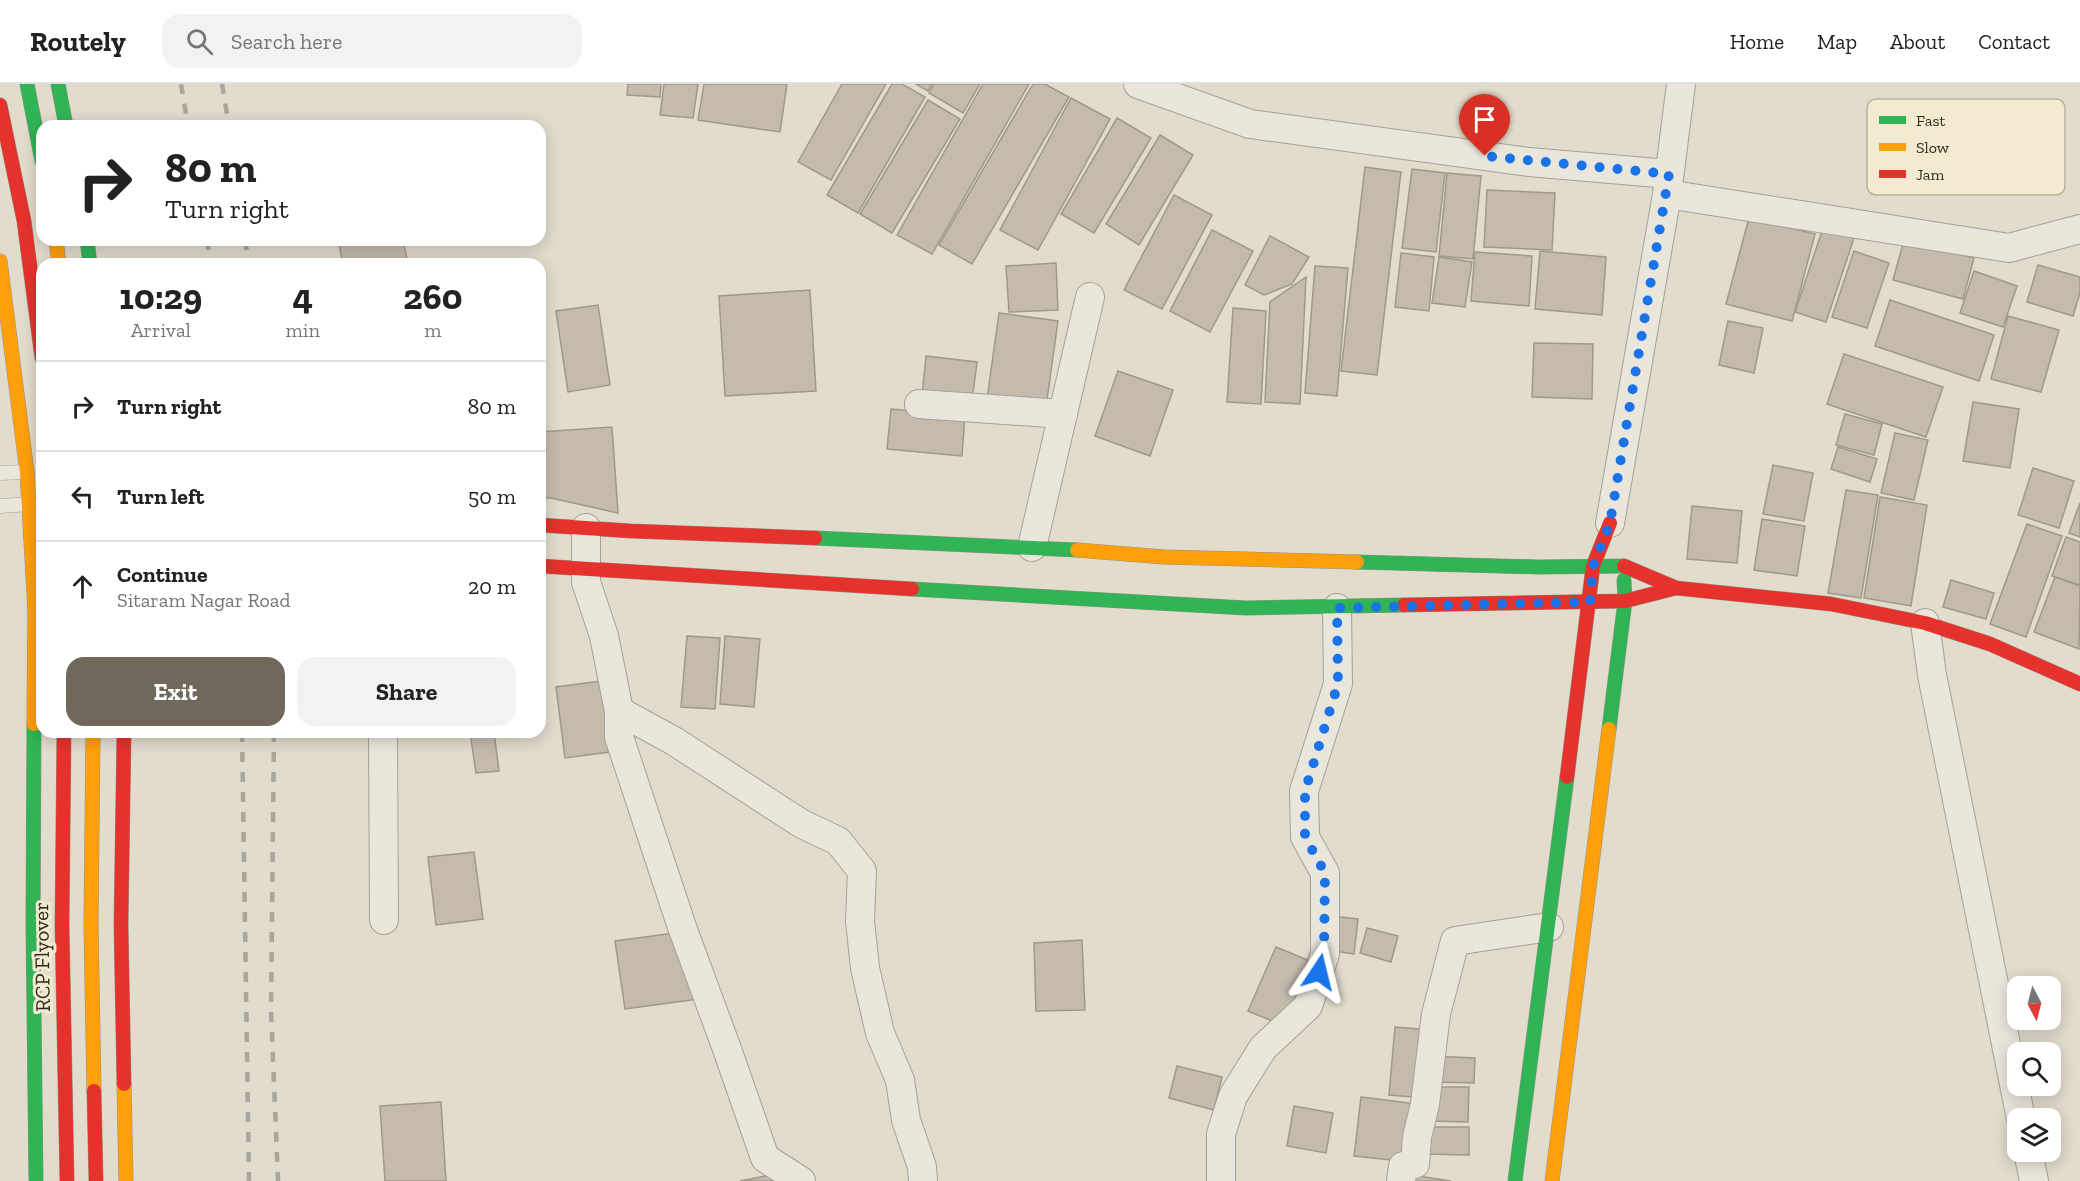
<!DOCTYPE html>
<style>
body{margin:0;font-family:"Zilla Slab",serif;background:#f2f2f2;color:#222;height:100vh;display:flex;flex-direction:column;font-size:22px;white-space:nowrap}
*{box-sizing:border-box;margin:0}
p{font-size:20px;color:#767676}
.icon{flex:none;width:33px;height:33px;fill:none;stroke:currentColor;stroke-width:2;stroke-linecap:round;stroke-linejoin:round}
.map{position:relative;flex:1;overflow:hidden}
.side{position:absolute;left:36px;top:174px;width:510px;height:480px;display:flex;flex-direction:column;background:#fff;border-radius:18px;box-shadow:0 3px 15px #0003}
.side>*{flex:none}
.guide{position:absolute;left:36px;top:36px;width:510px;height:126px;border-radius:18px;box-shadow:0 3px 15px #0003;background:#fff;color:#222;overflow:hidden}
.needle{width:39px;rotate:173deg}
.controls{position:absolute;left:2007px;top:892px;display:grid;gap:12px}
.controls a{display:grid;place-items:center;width:54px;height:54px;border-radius:12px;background:#fff;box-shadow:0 3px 15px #0003;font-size:30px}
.pin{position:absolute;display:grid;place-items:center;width:51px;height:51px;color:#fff;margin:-62px -26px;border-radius:50% 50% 50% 0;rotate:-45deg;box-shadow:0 0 6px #0007}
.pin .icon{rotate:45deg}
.me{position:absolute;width:66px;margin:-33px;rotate:10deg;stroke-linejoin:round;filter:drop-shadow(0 0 4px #0008)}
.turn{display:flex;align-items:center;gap:21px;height:126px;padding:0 30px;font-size:27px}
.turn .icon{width:78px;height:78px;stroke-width:2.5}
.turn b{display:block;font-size:42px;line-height:51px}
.eta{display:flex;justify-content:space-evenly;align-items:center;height:102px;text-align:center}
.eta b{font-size:36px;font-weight:700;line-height:42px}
.action{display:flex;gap:12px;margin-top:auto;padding:12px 30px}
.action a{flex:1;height:69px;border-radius:18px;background:#70685b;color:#fff;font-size:24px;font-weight:700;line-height:69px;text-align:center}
.action a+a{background:#f2f2f2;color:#222}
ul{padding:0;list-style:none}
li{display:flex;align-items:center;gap:18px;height:90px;padding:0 30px;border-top:2px solid #e0e0e0}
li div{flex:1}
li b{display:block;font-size:22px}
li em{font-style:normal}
header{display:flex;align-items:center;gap:36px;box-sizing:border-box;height:84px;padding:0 30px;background:#fff;border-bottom:2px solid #e0e0e0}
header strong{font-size:28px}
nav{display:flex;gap:33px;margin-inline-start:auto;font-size:21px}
.search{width:420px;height:54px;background:#f2f2f2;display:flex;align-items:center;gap:15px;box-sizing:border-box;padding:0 21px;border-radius:18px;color:#767676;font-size:22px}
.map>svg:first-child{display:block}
.building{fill:#c4bbad;stroke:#a1988b;stroke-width:1.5}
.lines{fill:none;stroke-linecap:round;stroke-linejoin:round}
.lane-casing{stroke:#a6a195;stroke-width:15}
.street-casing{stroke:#a6a195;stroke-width:30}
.fast-casing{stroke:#969085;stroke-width:15}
.slow-casing{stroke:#969085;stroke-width:15}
.jam-casing{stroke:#969085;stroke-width:15}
.lane{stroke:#eae6dc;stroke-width:14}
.street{stroke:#eae6dc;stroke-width:28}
.fast{stroke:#30b455;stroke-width:14}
.slow{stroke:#ff9f0a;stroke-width:14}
.jam{stroke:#e5322d;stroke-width:14}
.rail{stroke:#a8a69d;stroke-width:4.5;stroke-dasharray:10 10;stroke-linecap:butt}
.route{stroke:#1a73e8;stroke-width:10;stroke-dasharray:0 18}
.labels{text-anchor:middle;stroke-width:6;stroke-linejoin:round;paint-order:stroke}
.street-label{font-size:21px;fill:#332a1e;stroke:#f2ebd2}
.key{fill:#f2ebd2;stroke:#b9b19c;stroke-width:1.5}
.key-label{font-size:16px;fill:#332a1e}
</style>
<header>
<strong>Routely</strong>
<div class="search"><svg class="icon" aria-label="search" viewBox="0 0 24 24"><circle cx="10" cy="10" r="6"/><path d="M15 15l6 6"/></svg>Search here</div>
<nav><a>Home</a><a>Map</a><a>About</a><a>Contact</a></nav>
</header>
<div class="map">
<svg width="2080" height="1097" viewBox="0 0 2080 1097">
<rect width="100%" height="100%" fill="#e1dccc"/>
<g class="building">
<path d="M628 0H661L660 13 627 11Z"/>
<path d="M664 0H698L693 34 660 31Z"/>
<path d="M704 0H787L780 48 698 36Z"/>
<path d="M842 0H886L831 96 798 78Z"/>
<path d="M892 0H902L925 13 858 129 827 111Z"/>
<path d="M916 0H932L928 7Z"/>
<path d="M934 0H980L963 29 929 9Z"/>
<path d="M983 0H1029L932 170 897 151Z"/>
<path d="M1033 0H1045L1069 13 972 180 939 161Z"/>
<path d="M1071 14 1110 35 1038 166 1000 146Z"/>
<path d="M928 16 960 35 892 149 860 130Z"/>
<path d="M1117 34 1151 54 1094 149 1061 130Z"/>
<path d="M1160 51 1193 71 1139 161 1106 140Z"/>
<path d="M1365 83 1401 88 1377 291 1341 287Z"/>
<path d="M1412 85 1445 89 1436 168 1402 164Z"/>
<path d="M1447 89 1481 92 1473 175 1439 172Z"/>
<path d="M1487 106 1555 109 1552 166 1484 163Z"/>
<path d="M1174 111 1212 131 1162 225 1124 206Z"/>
<path d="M1749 134 1815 150 1792 237 1726 220Z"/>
<path d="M1823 144 1854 154 1826 238 1795 228Z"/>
<path d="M1212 146 1253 167 1210 248 1170 227Z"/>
<path d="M1270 152 1309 173 1292 200 1264 211 1245 201Z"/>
<path d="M338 156H403L408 180H343Z"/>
<path d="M1904 156 1974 174 1963 215 1893 196Z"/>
<path d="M1540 167 1606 173 1602 231 1535 225Z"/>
<path d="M1854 167 1889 179 1867 244 1832 233Z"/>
<path d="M1475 168 1532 172 1529 222 1471 217Z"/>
<path d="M1401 169 1434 173 1429 227 1395 223Z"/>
<path d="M1439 173 1472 178 1465 223 1432 219Z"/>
<path d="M1056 179 1058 226 1009 228 1006 182Z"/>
<path d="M2038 181 2080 193V209L2073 232 2027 218Z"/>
<path d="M1315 182 1348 184 1337 312 1305 309Z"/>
<path d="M1974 187 2017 202 2003 243 1960 229Z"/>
<path d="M1306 193 1300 320 1265 318 1270 218Z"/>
<path d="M810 206 816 307 725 312 719 212Z"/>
<path d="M1890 216 1994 251 1979 297 1875 262Z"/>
<path d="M598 221 610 301 568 308 556 227Z"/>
<path d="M1233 224 1266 227 1261 320 1227 318Z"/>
<path d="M999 229 1058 237 1046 323 987 315Z"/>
<path d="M2008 232 2059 246 2041 308 1991 295Z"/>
<path d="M1728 237 1763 244 1754 289 1719 281Z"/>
<path d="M1534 259 1593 260 1592 315 1532 313Z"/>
<path d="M1844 270 1943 303 1926 353 1827 320Z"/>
<path d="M926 272 977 278 972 317 922 311Z"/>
<path d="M1118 287 1173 306 1150 372 1095 352Z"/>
<path d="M1973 318 2019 325 2010 384 1963 377Z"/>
<path d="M891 325 965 332 962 372 887 365Z"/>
<path d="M1845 330 1882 340 1874 371 1836 361Z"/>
<path d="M612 343 618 429 551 414H540V348Z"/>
<path d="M1895 349 1928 356 1914 416 1881 409Z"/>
<path d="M1838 363 1877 375 1870 398 1831 385Z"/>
<path d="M1773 381 1813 389 1804 437 1763 430Z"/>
<path d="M2033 384 2074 397 2059 444 2018 431Z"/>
<path d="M1846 406 1878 411 1861 514 1828 509Z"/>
<path d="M1880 413 1927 421 1911 522 1864 514Z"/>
<path d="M2080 419V453L2069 449Z"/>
<path d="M1692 422 1742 427 1737 479 1687 475Z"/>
<path d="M1762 435 1805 442 1797 492 1754 486Z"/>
<path d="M2027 440 2062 452 2026 553 1990 540Z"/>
<path d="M2066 453 2080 458V501L2052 492Z"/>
<path d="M2055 493 2080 502 2079 565 2034 548Z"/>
<path d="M1951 496 1994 509 1986 535 1943 523Z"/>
<path d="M687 552 720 554 715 625 681 623Z"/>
<path d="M725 552 760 555 754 623 720 620Z"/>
<path d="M601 597 610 668 565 674 556 603Z"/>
<path d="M470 648H494L499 687 476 689Z"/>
<path d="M474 768 483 835 436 841 428 773Z"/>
<path d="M1331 832 1358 835 1354 870 1327 866Z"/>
<path d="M1367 844 1398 852 1391 878 1360 869Z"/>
<path d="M682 848 698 915 625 925 615 857Z"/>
<path d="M1082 856 1085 926 1036 927 1034 859Z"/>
<path d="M1276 863 1312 878 1284 942 1248 927Z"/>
<path d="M1395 943 1431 946 1425 1014 1389 1011Z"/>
<path d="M1432 972 1475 974 1474 999 1430 998Z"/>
<path d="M1177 982 1222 993 1214 1026 1169 1014Z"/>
<path d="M1428 1003H1469L1468 1038 1427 1037Z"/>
<path d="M1361 1013 1417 1020 1410 1078 1354 1072Z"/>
<path d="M441 1018 446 1097H385L380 1022Z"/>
<path d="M1294 1022 1333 1029 1326 1069 1287 1062Z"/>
<path d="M1424 1043H1469V1071L1423 1070Z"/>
<path d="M786 1088 788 1097H740Z"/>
<path d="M1411 1091 1451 1097H1410Z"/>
</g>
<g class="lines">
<g class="lane-casing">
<g id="lane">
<path d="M0 389 27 388"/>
<path d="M0 422 30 420"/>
</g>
</g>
<g class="street-casing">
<g id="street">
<path d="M1138 0 1250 40 1529 78 1669 90"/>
<path d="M1667 110 2009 164 2080 145"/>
<path d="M919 320 1063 330"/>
<path d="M1610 439 1667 110 1681 0"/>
<path d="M586 444V498L604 552 619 627V653L682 843 727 965 765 1074 801 1097"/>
<path d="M1032 463 1090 213"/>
<path d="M1925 539 1932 591 2021 1035"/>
<path d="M619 627 674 657 802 740 838 757 862 787 860 837 865 884 880 949 900 996 906 1036 922 1083 923 1097"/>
<path d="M383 648 384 836"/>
<path d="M2028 1068 2034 1097"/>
<path d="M1221 1097V1050L1233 1012 1263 964 1308 922 1325 870V789L1305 753 1304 707 1338 600 1337 524"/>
<path d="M1401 1097 1403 1082 1415 1080 1417 1053 1425 1020 1436 930 1455 857 1549 843"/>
</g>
</g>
<g class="fast-casing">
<g id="fast">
<path d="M27 0 42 77"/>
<path d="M58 0 66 42"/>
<path d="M87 156 90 180"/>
<path d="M815 454 1077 466"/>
<path d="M1357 478 1539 483 1624 482"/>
<path d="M912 505 1246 524 1404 521"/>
<path d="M34 640 33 841 36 1097"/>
<path d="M1609 645 1625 517 1624 496"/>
<path d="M1515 1097 1567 693"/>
</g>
</g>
<g class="slow-casing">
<g id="slow">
<path d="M56 156 59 180"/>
<path d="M0 177 27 388 35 526 34 640"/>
<path d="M1077 466 1164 473 1357 478"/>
<path d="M93 648 91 841 94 1007"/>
<path d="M124 1000 126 1097"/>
<path d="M1552 1097 1609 645"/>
</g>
</g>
<g class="jam-casing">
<g id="jam">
<path d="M0 21 24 137 42 274"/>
<path d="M540 441 631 447 815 454"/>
<path d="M540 482 912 505"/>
<path d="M1624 482 1676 504 1831 520 1925 539 1990 560 2080 600"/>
<path d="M1404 521 1625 517 1676 504"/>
<path d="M64 648 62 841 67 1097"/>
<path d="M124 648 121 840 124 1000"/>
<path d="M1567 693 1593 482 1610 439"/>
<path d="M94 1007 96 1097"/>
</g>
</g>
<use href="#lane" class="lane"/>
<use href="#street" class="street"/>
<use href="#fast" class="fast"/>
<use href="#slow" class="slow"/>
<use href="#jam" class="jam"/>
<g class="rail">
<path d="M181 0 188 42"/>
<path d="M222 0 229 42"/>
<path d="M207 156 211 180"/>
<path d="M245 156 249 180"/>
<path d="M242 648 249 1097"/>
<path d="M274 648 271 926 278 1097"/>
</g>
</g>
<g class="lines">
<path class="route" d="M1319 888 1324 870 1325 789 1305 753V707L1338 600 1337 524 1590 518 1593 482 1610 439 1669 90 1485 72"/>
</g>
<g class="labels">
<g class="street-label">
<text transform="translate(42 873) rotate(-91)" y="7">RCP Flyover</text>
</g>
</g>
<rect x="1867" y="15" width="198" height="96" rx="9" class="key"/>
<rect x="1879" y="32" width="27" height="8" fill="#30b455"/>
<rect x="1879" y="59" width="27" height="8" fill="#ff9f0a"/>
<rect x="1879" y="86" width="27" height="8" fill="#e5322d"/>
<g class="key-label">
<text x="1916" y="42">Fast</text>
<text x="1916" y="69">Slow</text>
<text x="1916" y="96">Jam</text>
</g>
</svg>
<div class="controls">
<a><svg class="needle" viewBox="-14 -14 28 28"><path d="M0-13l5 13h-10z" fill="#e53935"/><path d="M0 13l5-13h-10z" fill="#767676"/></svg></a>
<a><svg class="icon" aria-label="search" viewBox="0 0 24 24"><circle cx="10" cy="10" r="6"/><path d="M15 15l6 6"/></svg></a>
<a><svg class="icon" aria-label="layers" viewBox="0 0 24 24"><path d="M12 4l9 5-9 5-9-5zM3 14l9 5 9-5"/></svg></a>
</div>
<div class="pin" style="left:1485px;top:72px;background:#d93025"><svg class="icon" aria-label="arrive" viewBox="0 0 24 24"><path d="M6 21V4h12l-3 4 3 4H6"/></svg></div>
<svg class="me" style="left:1319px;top:888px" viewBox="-20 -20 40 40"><path d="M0-17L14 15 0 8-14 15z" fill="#1a73e8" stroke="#fff" stroke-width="4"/></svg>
<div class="guide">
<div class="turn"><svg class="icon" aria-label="right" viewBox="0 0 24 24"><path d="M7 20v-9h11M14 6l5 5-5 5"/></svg><div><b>80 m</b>Turn right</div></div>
</div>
<section class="side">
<div class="eta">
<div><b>10:29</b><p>Arrival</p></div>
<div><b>4</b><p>min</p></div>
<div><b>260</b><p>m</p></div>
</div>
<ul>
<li><svg class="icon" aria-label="right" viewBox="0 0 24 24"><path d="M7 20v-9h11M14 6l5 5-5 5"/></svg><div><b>Turn right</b></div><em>80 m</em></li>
<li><svg class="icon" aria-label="left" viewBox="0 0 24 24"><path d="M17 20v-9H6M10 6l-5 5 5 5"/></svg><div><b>Turn left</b></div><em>50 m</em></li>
<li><svg class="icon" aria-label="ahead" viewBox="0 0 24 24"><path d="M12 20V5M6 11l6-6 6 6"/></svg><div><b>Continue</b><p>Sitaram Nagar Road</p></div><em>20 m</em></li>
</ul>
<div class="action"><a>Exit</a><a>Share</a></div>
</section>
</div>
